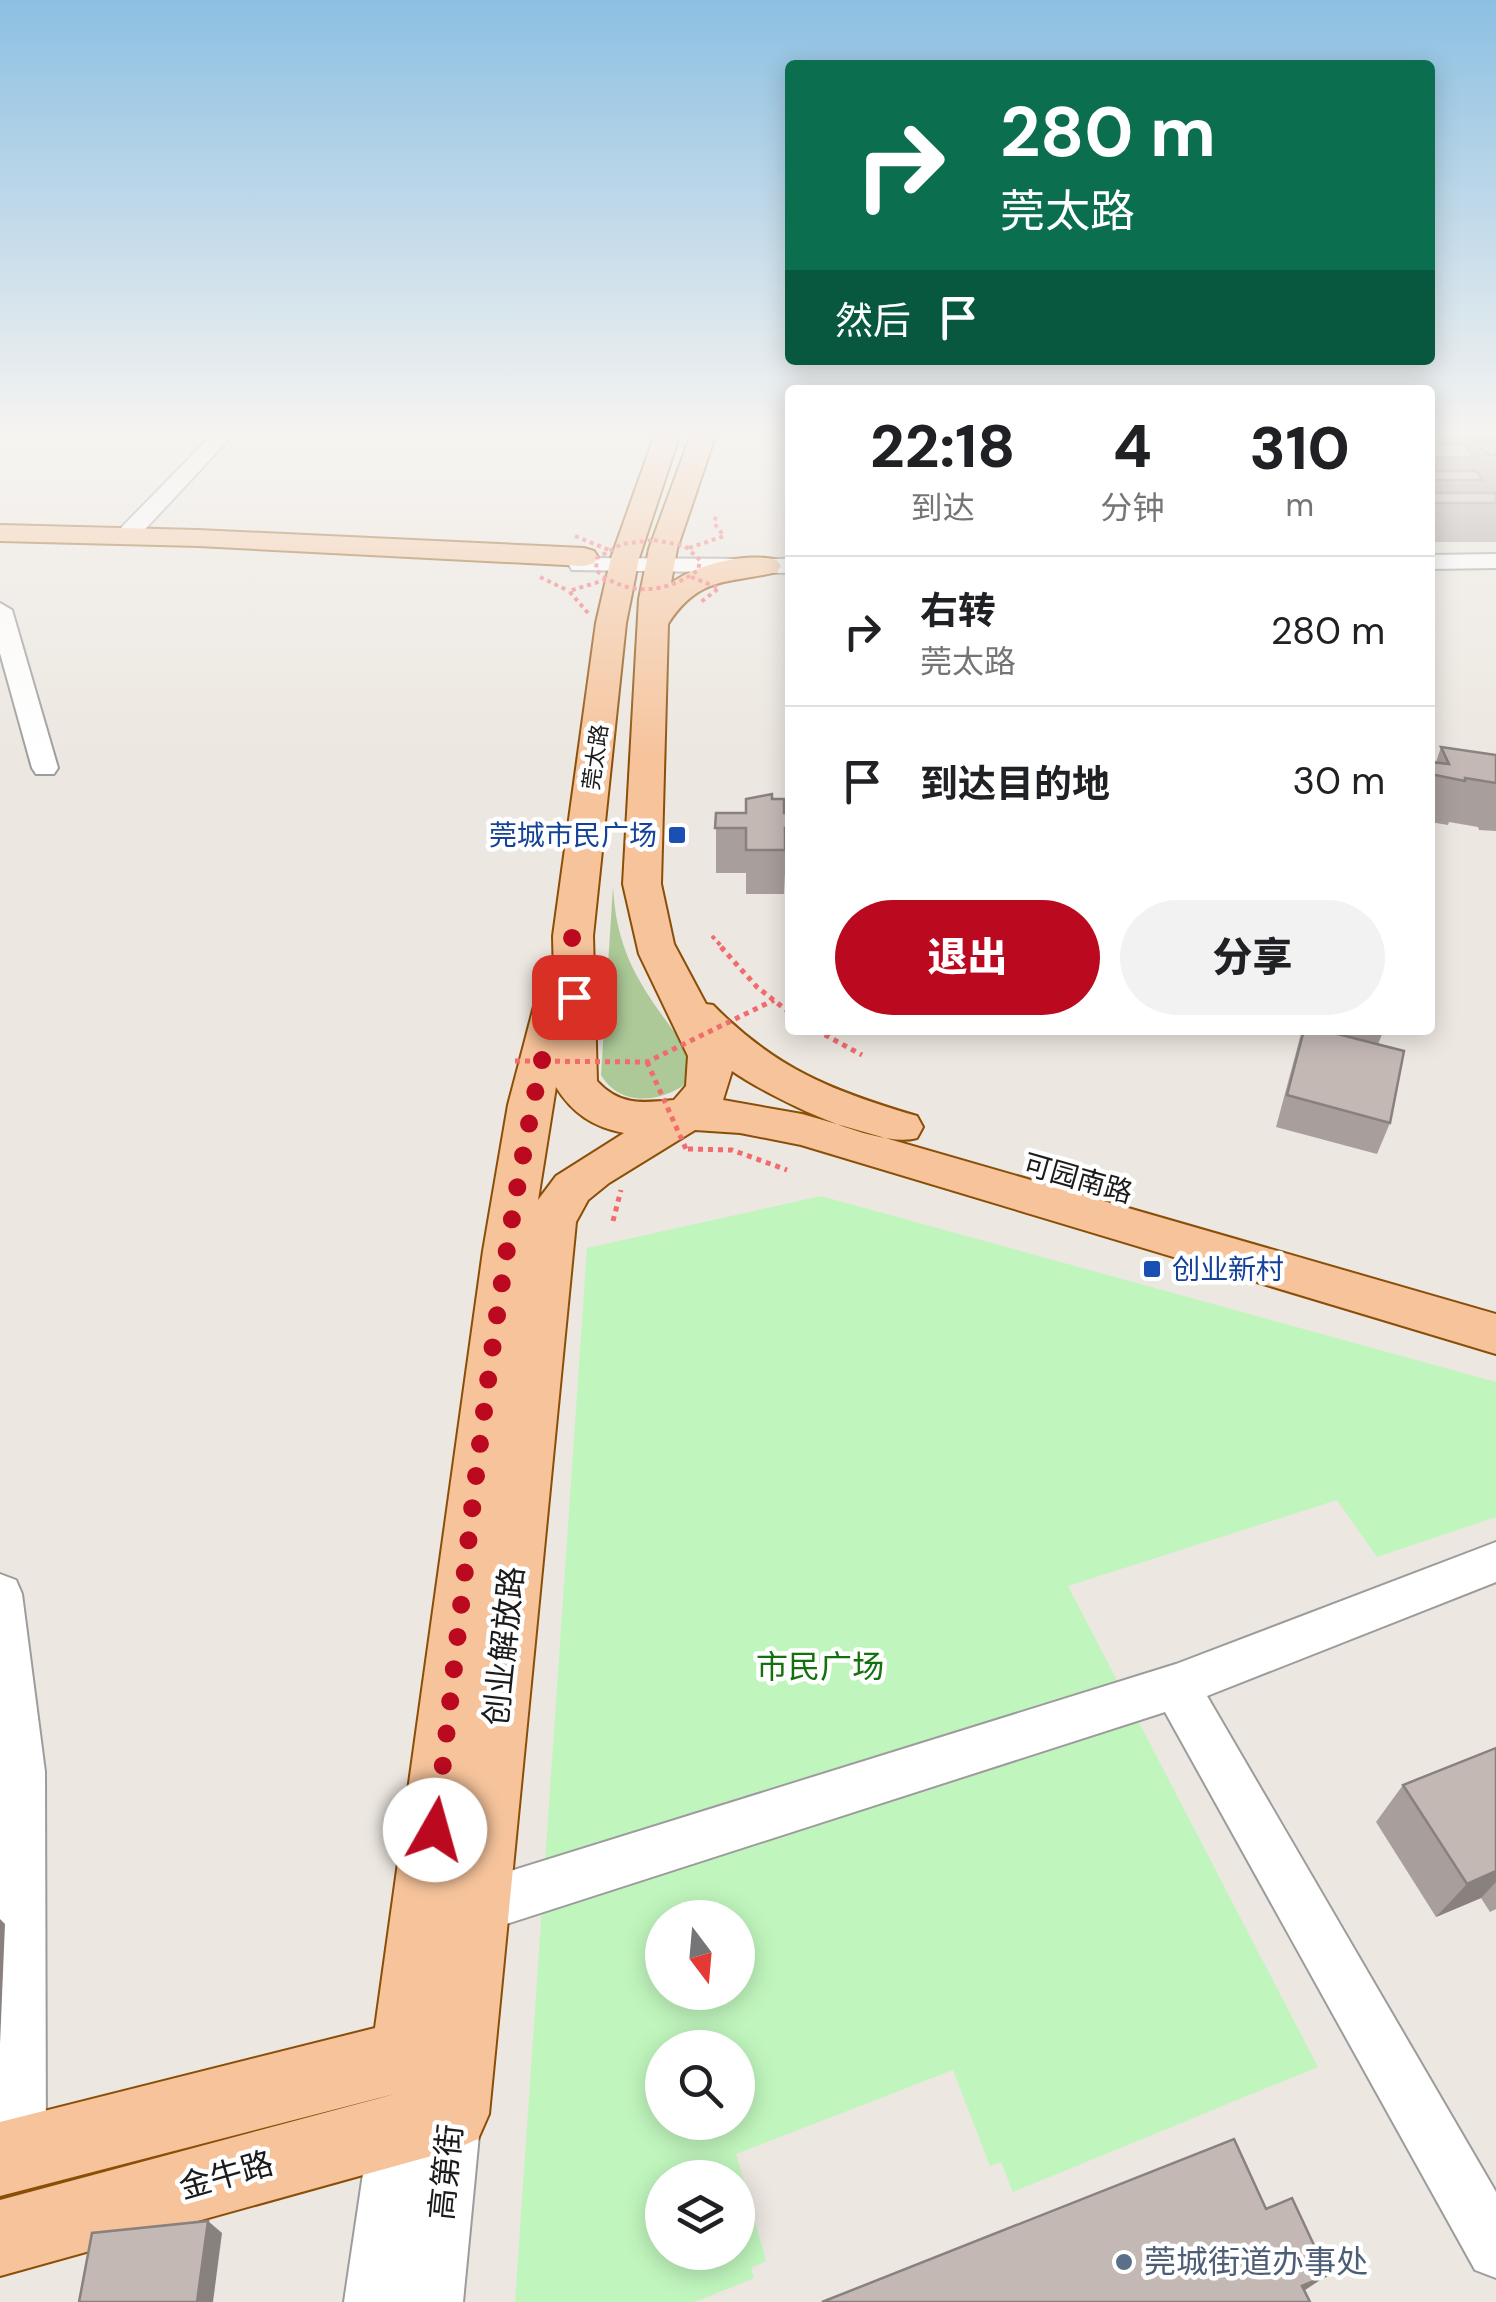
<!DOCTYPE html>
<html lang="zh">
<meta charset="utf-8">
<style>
body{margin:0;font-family:"DM Sans","Noto Sans SC",sans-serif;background:#f2f2f2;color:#202124;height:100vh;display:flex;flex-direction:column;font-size:38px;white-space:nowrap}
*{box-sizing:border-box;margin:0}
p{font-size:32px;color:#757577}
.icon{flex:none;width:55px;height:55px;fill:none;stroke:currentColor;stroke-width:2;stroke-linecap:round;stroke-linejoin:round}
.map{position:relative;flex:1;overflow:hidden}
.panel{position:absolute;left:785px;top:385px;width:650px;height:650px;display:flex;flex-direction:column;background:#fff;border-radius:10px;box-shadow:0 5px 25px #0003}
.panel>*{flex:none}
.top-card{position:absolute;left:785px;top:60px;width:650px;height:305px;border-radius:10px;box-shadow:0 5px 25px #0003;background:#0b6e4f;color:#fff;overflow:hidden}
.needle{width:65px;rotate:164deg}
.buttons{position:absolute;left:645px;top:1900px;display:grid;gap:20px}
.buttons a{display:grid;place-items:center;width:110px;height:110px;border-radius:50%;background:#fff;box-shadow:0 5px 25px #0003;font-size:50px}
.pin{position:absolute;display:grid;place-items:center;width:85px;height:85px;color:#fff;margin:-42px;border-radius:20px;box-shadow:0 5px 15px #0006}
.me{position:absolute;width:110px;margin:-55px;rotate:7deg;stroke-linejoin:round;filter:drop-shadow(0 0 8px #0008)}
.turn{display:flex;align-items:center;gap:35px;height:210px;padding:0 50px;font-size:45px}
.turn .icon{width:130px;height:130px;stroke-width:2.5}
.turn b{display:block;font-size:70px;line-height:85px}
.then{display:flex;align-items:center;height:95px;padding:0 50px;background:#0003;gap:20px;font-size:38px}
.eta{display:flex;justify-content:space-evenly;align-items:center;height:170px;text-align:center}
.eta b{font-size:60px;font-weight:800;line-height:70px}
.cta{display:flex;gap:20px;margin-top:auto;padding:20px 50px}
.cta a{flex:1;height:115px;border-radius:60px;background:#bb0a20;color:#fff;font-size:40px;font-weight:800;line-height:115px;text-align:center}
.cta a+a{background:#f2f2f2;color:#202124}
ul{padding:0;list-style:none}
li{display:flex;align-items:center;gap:30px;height:150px;padding:0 50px;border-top:2px solid #e0e0e0}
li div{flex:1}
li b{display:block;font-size:38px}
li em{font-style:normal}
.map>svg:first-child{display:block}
.forest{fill:#acc997}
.park{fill:#c0f6bd;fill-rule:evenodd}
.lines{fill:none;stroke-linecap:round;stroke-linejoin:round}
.minor-casing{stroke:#9c9c9c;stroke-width:4}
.major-casing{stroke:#8a4e07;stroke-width:4}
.path-far1{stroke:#f26b6e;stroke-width:4;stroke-dasharray:4 4;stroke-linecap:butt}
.path{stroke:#f26b6e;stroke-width:5;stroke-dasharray:5 5;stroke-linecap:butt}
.minor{fill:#fff;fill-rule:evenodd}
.major{fill:#f6c39b;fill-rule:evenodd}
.path-bridge-far1{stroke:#f26b6e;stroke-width:4;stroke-dasharray:4 4;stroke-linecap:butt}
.path-bridge{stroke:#f26b6e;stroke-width:5;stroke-dasharray:5 5;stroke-linecap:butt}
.wall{fill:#a89e9b}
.shaded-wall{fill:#88817e}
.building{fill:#c3b8b4;stroke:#88817e;stroke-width:2.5}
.route{stroke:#bb0a20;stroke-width:18;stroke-dasharray:0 32.4}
.transit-dot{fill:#1a4fb4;stroke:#fff;stroke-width:4}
.service-dot{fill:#5c6f8a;stroke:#fff;stroke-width:4}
.labels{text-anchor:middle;stroke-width:9;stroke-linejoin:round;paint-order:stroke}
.far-street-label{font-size:22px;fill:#1b1b1b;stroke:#fff}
.transit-label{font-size:28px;fill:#164399;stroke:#fff;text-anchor:end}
.street-label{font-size:28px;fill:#1b1b1b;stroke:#fff}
.near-street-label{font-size:32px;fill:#1b1b1b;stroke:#fff}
.near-park-label{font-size:32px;fill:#147110;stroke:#fff}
.near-service-label{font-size:32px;fill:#4e5e75;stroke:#fff;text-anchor:start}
</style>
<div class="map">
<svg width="1496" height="2302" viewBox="0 0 1496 2302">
<rect width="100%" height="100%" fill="#ece7e0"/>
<path class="forest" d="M613 887C617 965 651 998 693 1058L687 1083C660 1103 620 1107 601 1075Z"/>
<path class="park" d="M821 1196 1496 1382V1517L1377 1557 1337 1500 1068 1586 1318 2067 1013 2192 1001 2162 990 2166 953 2070 736 2154 766 2261 751 2268 754 2278 695 2302H515L587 1248ZM662 1918H738V1992H662ZM662 2048H738V2122H662ZM662 2178H738V2252H662Z"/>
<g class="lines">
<g class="minor-casing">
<g id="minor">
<path d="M210 437H231L134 541H118L115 536 118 531Z"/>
<path d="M1496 554V568L1430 569V555Z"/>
<path d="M580 558 790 559V573L572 570 569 565 572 560Z"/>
<path d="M0 603 12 610 58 768 54 774H36L32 768 0 653Z"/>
<path d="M1496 1542V1582L1207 1696 1496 2192V2278L1475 2270 1165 1712 475 1934 457 1926 449 1908 457 1890 475 1882 1176 1664Z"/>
<path d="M0 1574 16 1580 22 1594 45 1772 46 2155 38 2175 18 2183 0 2176Z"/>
<path d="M453 2086 473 2094 481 2114 463 2302H344L371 2120 379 2100 399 2092 419 2100 425 2115 433 2094Z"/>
</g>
</g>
<g class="major-casing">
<g id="major">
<path d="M654 437H679L639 558 626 623 593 936 597 1081C620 1106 642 1103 674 1100L686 1086 688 1056 639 954 623 884 639 599 649 549 690 437H715L677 549 671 583C698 564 746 552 777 560L781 566 777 572C728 584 700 575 668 624L661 884 674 944 706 1004 713 1005C776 1069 832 1091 917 1116L923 1127 917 1138C876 1150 768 1096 732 1071L723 1100 802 1114 1496 1314V1354L801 1145 740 1133 695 1130 609 1183 588 1200 576 1222 489 2114 478 2139 453 2150 0 2276V2200L406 2091 0 2196V2122L375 2028 483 1251 508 1105 538 991 544 982 554 979 553 936 596 623 611 558ZM556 1087C572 1113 593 1127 624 1133L556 1176 538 1200Z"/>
<path d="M0 525 198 530 584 548 594 551 598 557 594 563 584 566 198 546 0 541Z"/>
</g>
</g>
<g class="path-far1">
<path d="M540 577 569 591"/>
<path d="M712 936 724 949"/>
</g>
<g class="path">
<path d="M721 947 757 987 790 1013"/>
<path d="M816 1030 862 1055"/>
<path d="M688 1149 732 1150 787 1170"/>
<path d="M613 1221 621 1190"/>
</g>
<use href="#minor" class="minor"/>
<use href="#major" class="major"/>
<g class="path-bridge-far1">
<path d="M575 536 609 550"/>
<path d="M654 540 685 546 700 560 698 570C667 594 625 597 596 570L597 558 622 544Z"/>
<path d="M689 548 724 536 714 523 716 516"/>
<path d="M691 577 719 588 701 602"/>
<path d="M588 613 569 591 605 580"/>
</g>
<g class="path-bridge">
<path d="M515 1061 647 1062 774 1000"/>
<path d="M647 1062 686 1149"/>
</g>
</g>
<g class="wall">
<rect x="1430" y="437" width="66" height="105"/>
<path d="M1441 747 1496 755V831L1479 830 1478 827 1449 822 1448 825 1430 822V762H1436Z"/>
<path d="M772 799 784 813H790V873H785L784 894H746V873H716V813H746Z"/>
<rect x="787" y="921" width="3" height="63"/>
<path d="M1302 1030H1384L1378 1044 1390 1123 1377 1154 1276 1127Z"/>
<path d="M1496 1748V1909L1490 1912 1481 1898 1436 1917 1376 1822 1403 1785Z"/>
</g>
<g class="shaded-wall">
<path d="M1469 437 1496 438 1490 455 1474 442 1469 457H1462Z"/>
<path d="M1496 1871V1882L1481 1898 1436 1917 1467 1884Z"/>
<path d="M0 1919 5 1924 0 2044Z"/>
<path d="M208 2221 222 2233 213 2302H197Z"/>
<path d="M1328 2275 1299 2294 1302 2286Z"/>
</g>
<g class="building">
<path d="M1474 442H1496V455H1490Z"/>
<path d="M1430 445H1464L1474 457 1430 458Z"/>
<path d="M1430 471H1476L1483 480H1430Z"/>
<rect x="1430" y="493" width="66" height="10"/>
<path d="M1441 747 1496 755V783L1465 778V781L1430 774V762L1449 764Z"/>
<path d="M772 794V799H784V813H790V828H785V850H746V828H715L716 813H746V799Z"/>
<path d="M787 921H790V939H788Z"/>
<path d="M1304 1030H1322L1404 1051 1390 1123 1287 1095Z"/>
<path d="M1496 1748V1871L1467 1884 1403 1785Z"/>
<path d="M1234 2139 1266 2209 1292 2198 1328 2275 1302 2286 1310 2302H822Z"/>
<path d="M208 2221 197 2302H79L92 2233Z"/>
</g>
<linearGradient id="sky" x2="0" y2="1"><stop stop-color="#8cc0e2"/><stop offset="0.57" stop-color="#f6f4f1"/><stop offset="1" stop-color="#f6f4f1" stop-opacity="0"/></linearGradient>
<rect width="1496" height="760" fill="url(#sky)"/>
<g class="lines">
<path class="route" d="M435 1830C472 1532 494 1226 572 936L574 997"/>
</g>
<g class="transit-dot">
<rect x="667" y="825" width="20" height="20" rx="5"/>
<rect x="1142" y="1259" width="20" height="20" rx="5"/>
</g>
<circle class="service-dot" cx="1124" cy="2262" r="10"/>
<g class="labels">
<g class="far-street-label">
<text transform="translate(595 757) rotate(-82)" y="8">莞太路</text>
</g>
<g class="transit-label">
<text x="657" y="845">莞城市民广场</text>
<text x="1172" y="1279" text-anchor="start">创业新村</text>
</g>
<g class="street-label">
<text transform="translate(1078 1178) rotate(16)" y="10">可园南路</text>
</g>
<g class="near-street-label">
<text transform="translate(504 1646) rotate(-84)" y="11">创业解放路</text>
<text transform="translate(446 2172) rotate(-84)" y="11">高第街</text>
<text transform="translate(226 2175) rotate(-16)" y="11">金牛路</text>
</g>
<g class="near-park-label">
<text x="820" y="1678">市民广场</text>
</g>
<g class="near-service-label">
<text x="1144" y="2273">莞城街道办事处</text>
</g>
</g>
</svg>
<div class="buttons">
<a><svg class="needle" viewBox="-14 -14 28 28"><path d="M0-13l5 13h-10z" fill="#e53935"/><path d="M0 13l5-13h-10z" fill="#757577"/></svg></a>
<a><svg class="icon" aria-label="search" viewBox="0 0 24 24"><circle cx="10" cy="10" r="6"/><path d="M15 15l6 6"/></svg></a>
<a><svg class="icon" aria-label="layers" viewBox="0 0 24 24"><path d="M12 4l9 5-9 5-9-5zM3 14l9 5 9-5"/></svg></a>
</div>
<div class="pin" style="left:574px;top:997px;background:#d93025"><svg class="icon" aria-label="arrive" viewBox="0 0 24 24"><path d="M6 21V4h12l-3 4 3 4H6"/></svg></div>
<svg class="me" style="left:435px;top:1830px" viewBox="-20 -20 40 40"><circle r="19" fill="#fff"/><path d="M0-13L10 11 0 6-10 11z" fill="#bb0a20"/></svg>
<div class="top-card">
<div class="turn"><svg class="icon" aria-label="right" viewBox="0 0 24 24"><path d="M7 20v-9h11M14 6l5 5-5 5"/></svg><div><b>280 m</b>莞太路</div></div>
<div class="then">然后<svg class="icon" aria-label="arrive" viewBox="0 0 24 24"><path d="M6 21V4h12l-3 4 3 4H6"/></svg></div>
</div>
<section class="panel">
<div class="eta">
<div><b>22:18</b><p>到达</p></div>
<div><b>4</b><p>分钟</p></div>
<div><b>310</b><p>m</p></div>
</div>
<ul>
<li><svg class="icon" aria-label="right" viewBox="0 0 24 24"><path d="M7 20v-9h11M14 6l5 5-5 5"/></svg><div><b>右转</b><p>莞太路</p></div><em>280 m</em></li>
<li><svg class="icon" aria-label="arrive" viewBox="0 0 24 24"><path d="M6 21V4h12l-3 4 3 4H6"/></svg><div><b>到达目的地</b></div><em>30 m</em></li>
</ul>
<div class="cta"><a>退出</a><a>分享</a></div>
</section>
</div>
